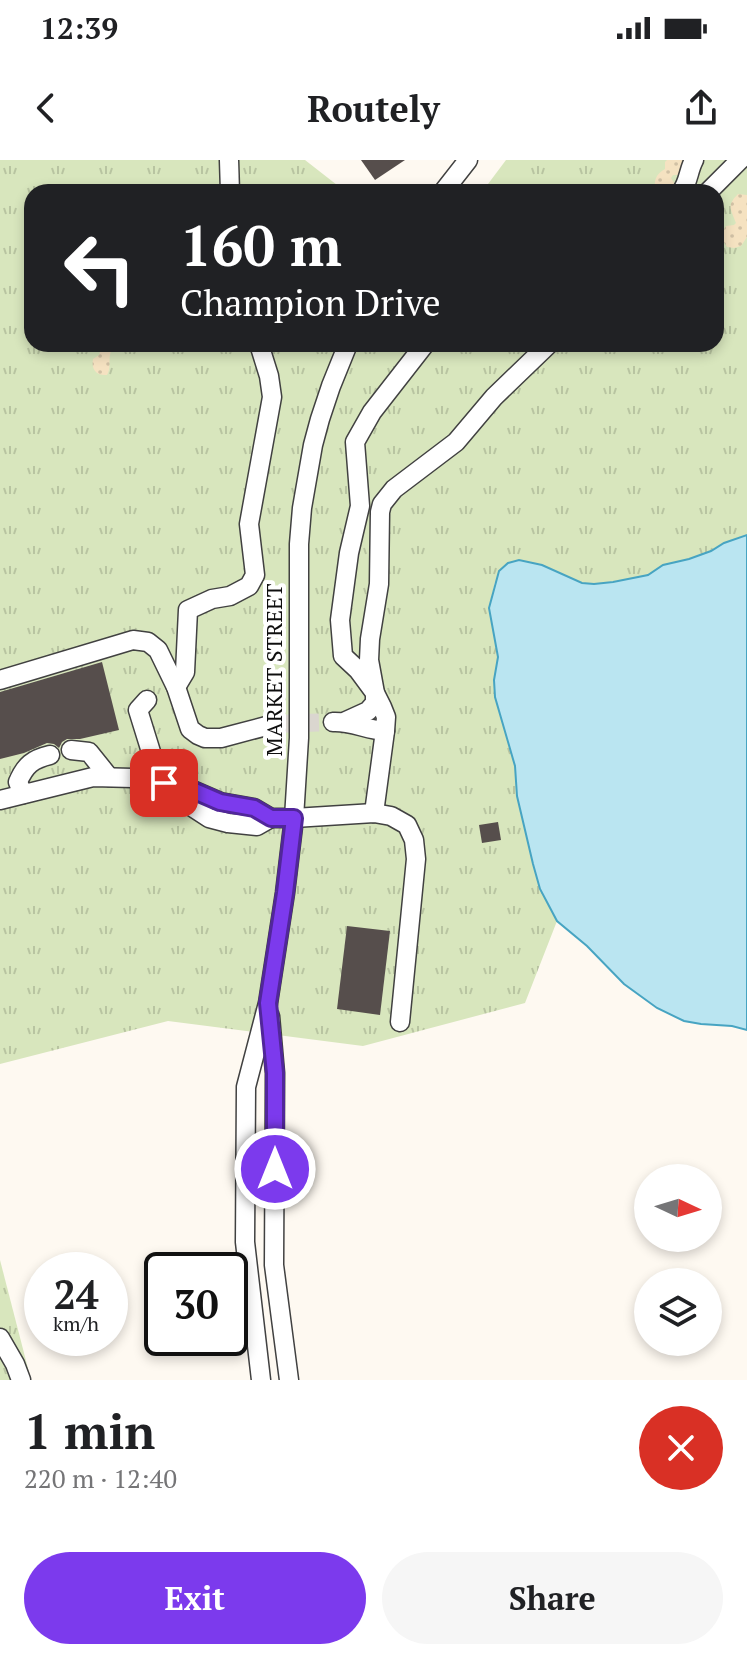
<!DOCTYPE html>
<meta charset="utf-8">
<style>
body{margin:0;font-family:"PT Serif",serif;background:#f6f6f6;color:#202124;height:100vh;display:flex;flex-direction:column;font-size:30px;white-space:nowrap}
*{box-sizing:border-box;margin:0}
p{font-size:26px;color:#757577}
.icon{flex:none;width:44px;height:44px;fill:none;stroke:currentColor;stroke-width:2;stroke-linecap:round;stroke-linejoin:round}
.map{position:relative;height:1220px;overflow:hidden}
.sheet{display:flex;flex-direction:column;background:#fff;flex:1}
.sheet>*{flex:none}
.banner{position:absolute;left:24px;top:24px;width:700px;height:168px;border-radius:24px;box-shadow:0 4px 12px #0003;background:#202124;color:#fff;overflow:hidden}
.needle{width:52px;rotate:94deg}
.tools{position:absolute;left:634px;top:1004px;display:grid;gap:16px}
.tools a{display:grid;place-items:center;width:88px;height:88px;border-radius:50%;background:#fff;box-shadow:0 4px 12px #0003;font-size:40px}
.speed{position:absolute;left:24px;top:1092px;display:flex;gap:16px;font-size:40px;font-weight:700;text-align:center}
.speed>*{display:grid;place-content:center;width:104px;height:104px;border-radius:50%;background:#fff;box-shadow:0 4px 12px #0003;line-height:1}
.speed small{font-size:20px;font-weight:400}
.speed .limit{border:4px solid #111;border-radius:12px;background:#fff;color:#111}
.pin{position:absolute;display:grid;place-items:center;width:68px;height:68px;color:#fff;margin:-34px;border-radius:16px;box-shadow:0 4px 12px #0006}
.me{position:absolute;width:88px;margin:-44px;rotate:0deg;stroke-linejoin:round;filter:drop-shadow(0 0 6px #0008)}
.turn{display:flex;align-items:center;gap:28px;height:168px;padding:0 24px;font-size:36px}
.turn .icon{width:104px;height:104px;stroke-width:2.5}
.turn b{display:block;font-size:56px;line-height:68px}
.round{display:grid;place-items:center;flex:none;width:84px;height:84px;border-radius:42px;background:#f6f6f6}
.headline{display:flex;align-items:center;justify-content:space-between;height:136px;padding:0 24px}
h1{font-size:48px;font-weight:700;line-height:60px}
.cta{display:flex;gap:16px;margin-top:auto;padding:16px 24px}
.cta a{flex:1;height:92px;border-radius:48px;background:#7c3aed;color:#fff;font-size:32px;font-weight:700;line-height:92px;text-align:center}
.cta a+a{background:#f6f6f6;color:#202124}
.status{display:flex;justify-content:space-between;align-items:center;height:56px;padding:0 40px;background:#fff;direction:ltr}
.status svg{height:22px;fill:currentColor}
header{display:flex;justify-content:space-between;align-items:center;height:104px;padding:0 24px;background:#fff;font-size:36px;font-weight:700}
.map>svg:first-child{display:block}
.grass{fill:url(#grass-tufts)}
.sand{fill:url(#sand-dots)}
.water{fill:#bae5f1;stroke:#47a4c2;stroke-width:2}
.building{fill:#564e4c}
.lines{fill:none;stroke-linecap:round;stroke-linejoin:round}
.minor-tunnel{stroke:#dad6cf;stroke-width:18;stroke-dasharray:18 9;stroke-linecap:butt}
.minor-casing{stroke:#414141;stroke-width:21}
.minor{stroke:#fff;stroke-width:18}
.route-casing{stroke:#51269a;stroke-width:20}
.route{stroke:#7c3aed;stroke-width:14}
.labels{text-anchor:middle;stroke-width:8;stroke-linejoin:round;paint-order:stroke}
.street-label{font-size:22px;fill:#0e0e0e;stroke:#fff}
</style>
<div class="status"><b>12:39</b><svg viewBox="0 0 49 12"><path d="M0 12V9h3v3zM5 12V6h3v6zM10 12V3h3v9zM15 12V0h3v12zM26 1h20v11H26zM47 4h2v5h-2z"/></svg></div>
<header><svg class="icon" aria-label="back" viewBox="0 0 24 24"><path d="M15 5l-7 7 7 7"/></svg>Routely<svg class="icon" aria-label="share" viewBox="0 0 24 24"><path d="M12 15V3M7 8l5-5 5 5M5 13v7h14v-7"/></svg></header>
<div class="map">
<svg width="747" height="1220" viewBox="0 0 747 1220">
<defs>
<pattern id="grass-tufts" width="24" height="20" patternUnits="userSpaceOnUse" patternTransform="scale(2)"><rect width="24" height="20" fill="#d8e6bd"/><path d="M3 7l-1-3M5 7V3M7 7l1-3M15 17l-1-3M17 17v-4M19 17l1-3" fill="none" stroke="#b8c4a1"/></pattern>
<pattern id="sand-dots" width="8" height="8" patternUnits="userSpaceOnUse" patternTransform="scale(2)"><rect width="8" height="8" fill="#f5e2c1"/><path d="M2 2h.1M6 6h.1" fill="none" stroke="#d1c1a5" stroke-width="1.8" stroke-linecap="round"/></pattern>
</defs>
<rect width="100%" height="100%" fill="#fef9f1"/>
<g class="grass">
<path d="M0 0H305L346 32H32V184H716V32H482L506 0H747V375L724 383 711 391 689 399 663 405 655 412 643 417 594 424 582 423 542 405 531 403 495 422 489 448 498 497 494 520 495 537 515 606 517 636 533 704 540 729 557 761 525 843 363 886 168 861 0 904Z"/>
<path d="M0 1100 31 1220H0Z"/>
</g>
<g class="sand">
<path d="M667 0H683L686 8 681 15H673L671 18 676 26 674 32H657C652 22 656 14 665 9V2Z"/>
<path d="M738 34 747 35V77L741 86 734 88 727 87 720 76 726 66 734 65 736 63C731 49 726 46 738 34Z"/>
<path d="M88 184H115C105 198 113 204 107 215 96 216 91 209 93 199L99 195 100 192 90 189Z"/>
</g>
<path class="water" d="M747 375V870L732 866 701 864 684 861 657 848 624 824 587 786 557 761 548 744 540 729 533 704 517 636 515 606 495 537 494 520 498 497 489 448 499 411 508 403 519 400 542 405 582 423 594 424 613 422 648 415 663 405 689 399 711 391 724 383Z"/>
<g class="building">
<path d="M361 0H405L375 20Z"/>
<path d="M102 502 119 570 80 579H67L62 582 59 588 54 584 47 583 24 593 0 599V532Z"/>
<path d="M498 662 501 680 482 683 479 665Z"/>
<path d="M347 766 390 771 380 855 337 849Z"/>
</g>
<g class="lines">
<path class="minor-tunnel" d="M274 564 333 562"/>
<g class="minor-casing">
<g id="minor">
<path d="M229 0 230 32"/>
<path d="M443 32 468 0"/>
<path d="M681 32C689 22 688 11 694 0"/>
<path d="M708 32 740 0"/>
<path d="M0 520 133 480 148 482 158 490 176 527 190 569 198 575 205 578H221L274 564"/>
<path d="M176 527 185 512 188 450 212 439 230 436 249 426 255 415 249 364 272 237 269 216 259 184"/>
<path d="M147 540 138 550 156 608 169 632 209 658 228 663 257 666 271 658"/>
<path d="M346 561 368 551 375 543V533L358 510 343 496 340 460 349 393 360 346 355 282 372 252 425 184"/>
<path d="M333 562C351 561 367 570 385 571L386 557 382 547 375 533 369 500 370 479 379 424 380 352 382 344 394 329 456 282 494 237 549 184"/>
<path d="M71 590 89 592 109 617"/>
<path d="M23 634 18 622C25 605 33 599 50 595"/>
<path d="M0 640 93 617 133 618 164 623H176L220 642 254 648 271 658H294L374 653 391 656 407 665 414 680 416 699 400 862"/>
<path d="M374 653 385 571"/>
<path d="M270 856 275 913 274 1105 289 1220"/>
<path d="M0 1178 15 1204 21 1220"/>
<path d="M261 1220 245 1082 246 927 268 843 285 733 294 658 299 578V384L302 348 313 285 320 259 331 226 348 184"/>
</g>
</g>
<use href="#minor" class="minor"/>
</g>
<g class="lines">
<g class="route-casing">
<path id="route" d="M164 623H176L220 642 254 648 271 658H294L285 733 268 843 275 913V1009"/>
</g>
<use href="#route" class="route"/>
</g>
<g class="labels">
<g class="street-label">
<text transform="translate(274 510) rotate(-90)" y="8">MARKET STREET</text>
</g>
</g>
</svg>
<div class="tools">
<a><svg class="needle" viewBox="-14 -14 28 28"><path d="M0-13l5 13h-10z" fill="#e53935"/><path d="M0 13l5-13h-10z" fill="#757577"/></svg></a>
<a><svg class="icon" aria-label="layers" viewBox="0 0 24 24"><path d="M12 4l9 5-9 5-9-5zM3 14l9 5 9-5"/></svg></a>
</div>
<div class="speed"><div>24<small>km/h</small></div><div class="limit">30</div></div>
<div class="pin" style="left:164px;top:623px;background:#d93025"><svg class="icon" aria-label="arrive" viewBox="0 0 24 24"><path d="M6 21V4h12l-3 4 3 4H6"/></svg></div>
<svg class="me" style="left:275px;top:1009px" viewBox="-20 -20 40 40"><circle r="17" fill="#7c3aed" stroke="#fff" stroke-width="3"/><path d="M0-11L8 9 0 5-8 9z" fill="#fff"/></svg>
<div class="banner">
<div class="turn"><svg class="icon" aria-label="left" viewBox="0 0 24 24"><path d="M17 20v-9H6M10 6l-5 5 5 5"/></svg><div><b>160 m</b>Champion Drive</div></div>
</div>
</div>
<section class="sheet">
<div class="headline"><div><h1>1 min</h1><p>220 m · 12:40</p></div><a class="round" style="background:#d93025;color:#fff"><svg class="icon" aria-label="close" viewBox="0 0 24 24"><path d="M6 6l12 12M18 6L6 18"/></svg></a></div>
<div class="cta"><a>Exit</a><a>Share</a></div>
</section>
